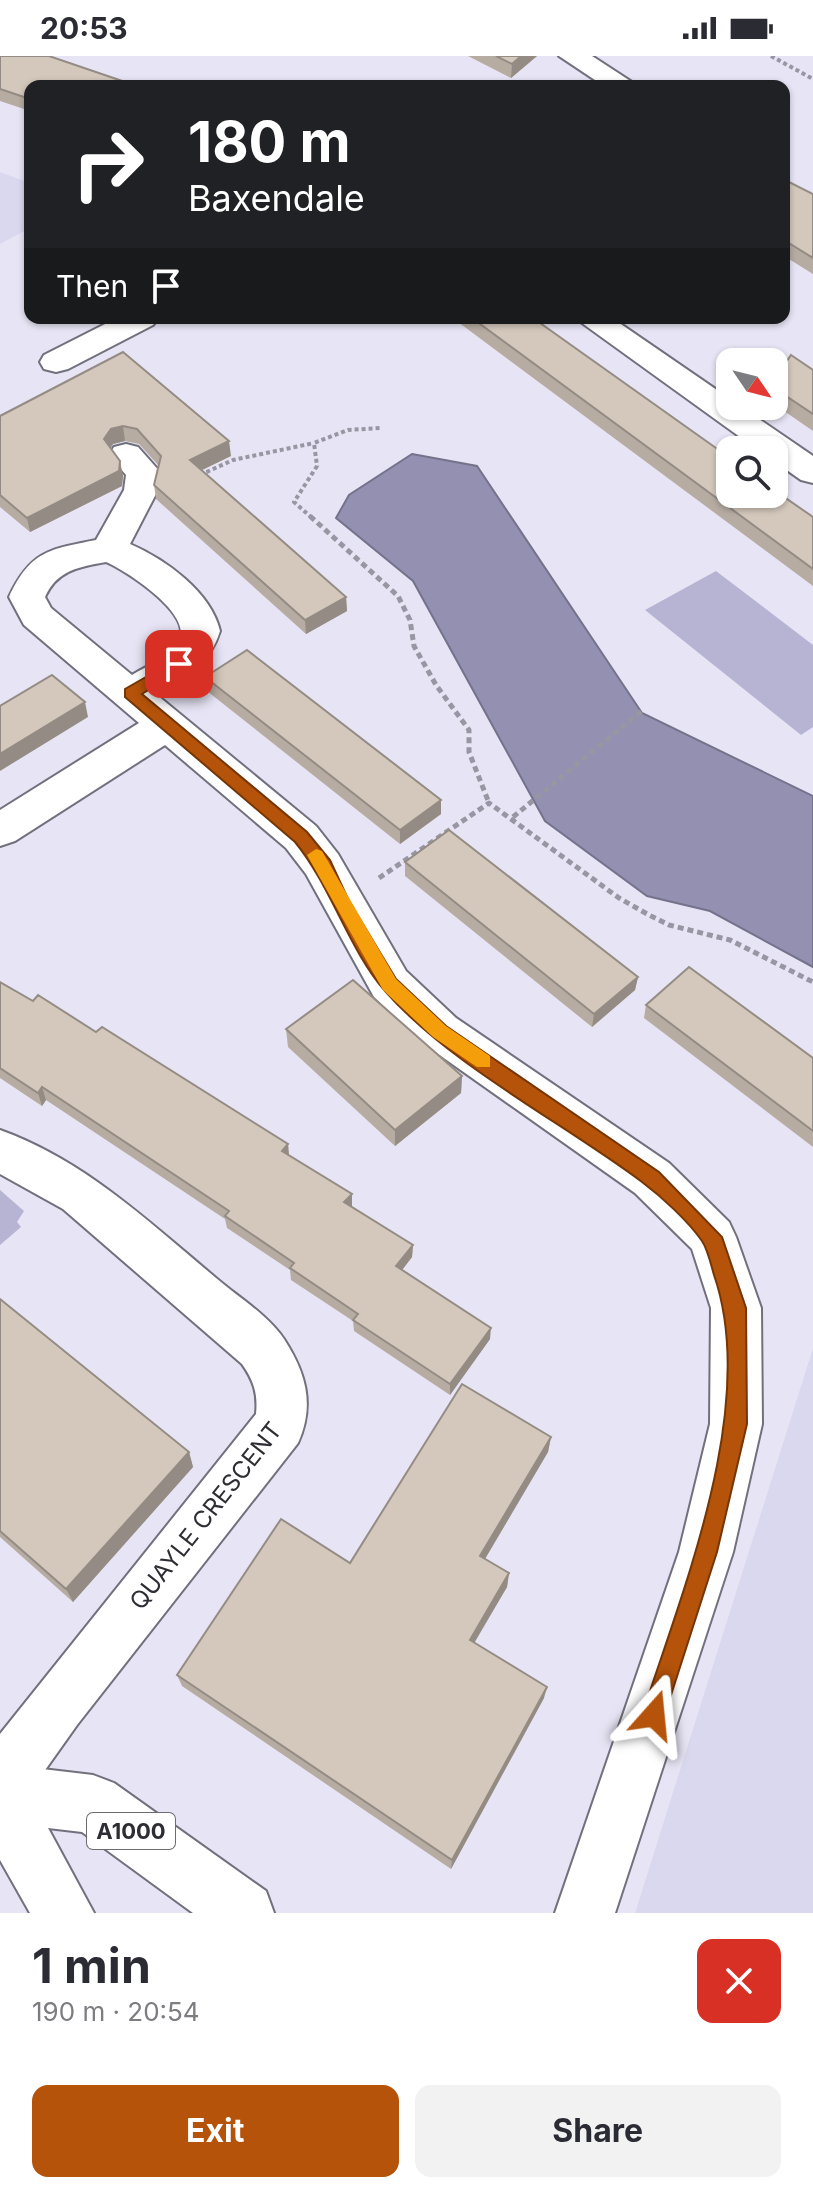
<!DOCTYPE html>
<meta charset="utf-8">
<style>
body{margin:0;font-family:Inter,sans-serif;background:#f2f2f3;color:#2b2b33;height:100vh;display:flex;flex-direction:column;font-size:30px;white-space:nowrap}
*{box-sizing:border-box;margin:0}
p{font-size:26px;color:#7c7c81}
.icon{flex:none;width:44px;height:44px;fill:none;stroke:currentColor;stroke-width:2;stroke-linecap:round;stroke-linejoin:round}
.map{position:relative;height:1857px;overflow:hidden}
.side{display:flex;flex-direction:column;background:#fff;flex:1}
.side>*{flex:none}
.top-card{position:absolute;left:24px;top:24px;width:766px;height:244px;border-radius:16px;box-shadow:0 2px 6px #0004;background:#202124;color:#fff;overflow:hidden}
.needle{width:52px;rotate:125deg}
.controls{position:absolute;left:716px;top:292px;display:grid;gap:16px}
.controls a{display:grid;place-items:center;width:72px;height:72px;border-radius:16px;background:#fff;box-shadow:0 2px 6px #0004;font-size:40px}
.pin{position:absolute;display:grid;place-items:center;width:68px;height:68px;color:#fff;margin:-34px;border-radius:16px;box-shadow:0 4px 12px #0006}
.me{position:absolute;width:88px;margin:-44px;rotate:18deg;stroke-linejoin:round;filter:drop-shadow(0 0 6px #0008)}
.turn{display:flex;align-items:center;gap:28px;height:168px;padding:0 32px;font-size:36px}
.turn .icon{width:104px;height:104px;stroke-width:2.5}
.turn b{display:block;font-size:56px;line-height:68px}
.then{display:flex;align-items:center;height:76px;padding:0 32px;background:#0003;gap:16px;font-size:30px}
.round{display:grid;place-items:center;flex:none;width:84px;height:84px;border-radius:16px;background:#f2f2f3}
.summary{display:flex;align-items:center;justify-content:space-between;height:136px;padding:0 32px}
h1{font-size:48px;font-weight:700;line-height:60px}
.action{display:flex;gap:16px;margin-top:auto;padding:16px 32px}
.action a{flex:1;height:92px;border-radius:16px;background:#b45309;color:#fff;font-size:32px;font-weight:700;line-height:92px;text-align:center}
.action a+a{background:#f2f2f3;color:#2b2b33}
.status{display:flex;justify-content:space-between;align-items:center;height:56px;padding:0 40px;background:#fff;direction:ltr}
.status svg{height:22px;fill:currentColor}
.map>svg:first-child{display:block}
.built{fill:#dad8ee}
.green{fill:#b7b3d3}
.water{fill:#9490b2;stroke:#75728c;stroke-width:2}
.lines{fill:none;stroke-linecap:round;stroke-linejoin:round}
.minor-casing{stroke:#71707d;stroke-width:4}
.major-casing{stroke:#71707d;stroke-width:4}
.path-far1{stroke:#9796a2;stroke-width:4;stroke-dasharray:4 3;stroke-linecap:butt}
.path{stroke:#9796a2;stroke-width:5;stroke-dasharray:6 4;stroke-linecap:butt}
.minor{fill:#fff;fill-rule:evenodd}
.major{fill:#fff;fill-rule:evenodd}
.wall{fill:#b6aca2}
.shaded-wall{fill:#948c84}
.building{fill:#d4c8bc;stroke:#948c84;stroke-width:2}
.route{fill:#b45309;stroke:#753606;stroke-width:2}
.slow{fill:#f59e0b}
.labels{text-anchor:middle;stroke-width:6;stroke-linejoin:round;paint-order:stroke}
.shield{fill:#fff;stroke:#6c6c70;stroke-width:2}
.shield-label{font-size:22px;font-weight:bold;fill:#2d2d33}
.street-label{font-size:24px;fill:#2d2d33;stroke:#fff}
</style>
<div class="status"><b>20:53</b><svg viewBox="0 0 49 12"><path d="M0 12V9h3v3zM5 12V6h3v6zM10 12V3h3v9zM15 12V0h3v12zM26 1h20v11H26zM47 4h2v5h-2z"/></svg></div>
<div class="map">
<svg width="813" height="1857" viewBox="0 0 813 1857">
<rect width="100%" height="100%" fill="#e7e5f5"/>
<g class="built">
<path d="M0 116 30 127V172L0 188Z"/>
<path d="M813 1292V1857H635Z"/>
</g>
<g class="green">
<path d="M716 515 813 589V671L801 679 645 554Z"/>
<path d="M0 1134 24 1155 17 1166 21 1171 0 1189Z"/>
</g>
<path class="water" d="M412 398 477 410 642 657 813 740V911L710 855 647 840 545 765 413 525 336 462 349 439Z"/>
<g class="lines">
<g class="minor-casing">
<g id="minor">
<path d="M559 0H592L638 30H604Z"/>
<path d="M117 262H158L153 269 68 313 56 316 44 313 40 306 44 299Z"/>
<path d="M575 262H612L730 343V350H740L813 400V427L801 424 774 405V394H758Z"/>
<path d="M126 388 138 391 161 417 158 434 130 488C165 503 211 536 220 575 210 608 186 622 157 639L316 770 338 798 406 915 456 962 669 1107 729 1166 736 1181 761 1252 762 1368 733 1496 615 1857H555L679 1496 710 1368 711 1252 692 1193 635 1137 424 988 374 941 306 818 286 792 165 689 15 785 0 790V754L139 667 24 569 9 541C30 495 50 493 96 484L124 434 126 419 109 399 114 391ZM106 506C127 515 196 560 178 586 168 601 147 610 132 619L51 552 45 541C57 514 79 511 106 506Z"/>
<path d="M0 1074C84 1104 149 1166 216 1222 238 1241 268 1259 284 1283 306 1317 315 1349 298 1387L77 1669 21 1748 0 1756V1678L256 1358C258 1338 254 1325 242 1308L63 1153 0 1118Z"/>
</g>
</g>
<g class="major-casing">
<path id="major" d="M0 1708 93 1719 114 1727 266 1835 274 1857H193L82 1776 48 1772 94 1857H30L0 1804Z"/>
</g>
<g class="path-far1">
<path d="M771 0 813 23"/>
<path d="M200 419 233 404 314 387"/>
<path d="M312 462 294 446 317 410 314 387 348 374 380 372"/>
</g>
<g class="path">
<path d="M310 460 398 540 410 564 414 590 436 629 469 674V696L489 747"/>
<path d="M513 761 644 653"/>
<path d="M379 822 489 747 619 842 649 859 669 869 730 884 813 926"/>
</g>
<use href="#minor" class="minor"/>
<use href="#major" class="major"/>
</g>
<g class="wall">
<path d="M0 0 30 30V55L0 45Z"/>
<path d="M468 0H537L511 22Z"/>
<path d="M784 109 785 124 813 138V218L784 200Z"/>
<path d="M458 262H533L813 461V530L458 266Z"/>
<path d="M123 296 231 400 201 414 346 541 347 555 306 578 156 443 154 429 159 410 139 388 125 385 113 388 111 392 123 420 122 430 30 476 0 451V360Z"/>
<path d="M813 314V375L774 348V324Z"/>
<path d="M205 621 441 744V758L400 788 207 635Z"/>
<path d="M405 806 638 921 635 934 592 971 405 820Z"/>
<path d="M0 926 33 945 96 976 288 1088 289 1099 352 1138 351 1151 413 1189 412 1201 402 1214 490 1283 450 1339 354 1275 353 1265 291 1224 290 1214 227 1172 225 1163 46 1044 42 1050 0 1022Z"/>
<path d="M646 949 813 1002V1091L644 962Z"/>
<path d="M286 973 462 1020 461 1037 395 1090 288 991Z"/>
<path d="M0 1243 189 1396 193 1411 73 1546 0 1481Z"/>
<path d="M551 1381 548 1396 485 1503 509 1517 507 1531 474 1586 544 1642 451 1813 182 1630 177 1619 350 1507Z"/>
</g>
<g class="shaded-wall">
<path d="M521 0H537L511 22 512 8Z"/>
<path d="M123 370 125 385 113 388 106 397 104 383 111 373Z"/>
<path d="M229 385 231 400 192 419 190 404Z"/>
<path d="M120 405 123 420 122 430 30 476 27 462Z"/>
<path d="M346 541 347 555 306 578 305 564Z"/>
<path d="M85 646 88 661 0 715V698Z"/>
<path d="M441 744V758L400 788V774Z"/>
<path d="M638 921 635 934 592 971 594 958Z"/>
<path d="M462 1020 461 1037 395 1090V1074Z"/>
<path d="M42 1031 46 1044 42 1050 38 1037Z"/>
<path d="M288 1088 289 1101 282 1095Z"/>
<path d="M352 1138V1150L345 1158 344 1146Z"/>
<path d="M413 1189 412 1201 396 1222V1210Z"/>
<path d="M491 1272 490 1283 450 1339V1328Z"/>
<path d="M551 1381 548 1396 479 1513 480 1500Z"/>
<path d="M189 1396 193 1411 73 1546 66 1533Z"/>
<path d="M509 1517 507 1531 469 1596 470 1584Z"/>
<path d="M547 1631 544 1642 451 1813 452 1804Z"/>
</g>
<g class="building">
<path d="M0 0H49L137 30H30V43L0 33Z"/>
<path d="M496 0H521L512 8Z"/>
<path d="M784 109 785 124 813 138V202L784 184Z"/>
<path d="M472 262H533L730 402V438H774V434L813 461V513Z"/>
<path d="M123 296 229 385 190 404 346 541 305 564 154 429 161 400 137 373 123 370 111 373 104 383 120 405 119 415 27 462 0 439V360Z"/>
<path d="M791 299 813 314V358L774 332V324Z"/>
<path d="M247 594 441 744 400 774 205 621Z"/>
<path d="M52 619 85 646 0 698V650Z"/>
<path d="M449 774 638 921 594 958 405 806Z"/>
<path d="M689 911 813 1002V1075L646 949Z"/>
<path d="M353 924 462 1020 395 1074 286 973Z"/>
<path d="M0 926 33 945 38 939 96 976 102 971 288 1088 282 1095 352 1138 344 1146 413 1189 396 1210 491 1272 450 1328 353 1264 358 1258 290 1212 294 1207 225 1160 229 1155 42 1031 38 1037 0 1012Z"/>
<path d="M0 1243 189 1396 66 1533 0 1475Z"/>
<path d="M462 1328 551 1381 480 1500 509 1517 470 1584 547 1631 452 1804 177 1619 281 1463 350 1507Z"/>
</g>
<path class="route" d="M179 602 184 604V612L142 638 307 776 330 804 349 845 396 923 446 970 659 1116 722 1181 746 1252 747 1368 717 1496 662 1667 654 1671 646 1667 642 1659C683 1533 759 1349 714 1219 711 1209 708 1194 702 1185 688 1165 662 1141 642 1126 562 1066 450 1009 385 935 349 894 331 830 295 786L125 641V633Z"/>
<path class="slow" d="M316 793 322 795 396 923 446 970 490 1000V1011H477L433 981 383 934 307 799Z"/>
<g class="labels">
<rect class="shield" x="87" y="1757" width="88" height="36" rx="6"/>
<g class="shield-label">
<text x="131" y="1783">A1000</text>
</g>
<g class="street-label">
<text transform="translate(206 1460) rotate(-52)" y="8">QUAYLE CRESCENT</text>
</g>
</g>
</svg>
<div class="controls">
<a><svg class="needle" viewBox="-14 -14 28 28"><path d="M0-13l5 13h-10z" fill="#e53935"/><path d="M0 13l5-13h-10z" fill="#7c7c81"/></svg></a>
<a><svg class="icon" aria-label="search" viewBox="0 0 24 24"><circle cx="10" cy="10" r="6"/><path d="M15 15l6 6"/></svg></a>
</div>
<div class="pin" style="left:179px;top:608px;background:#d93025"><svg class="icon" aria-label="arrive" viewBox="0 0 24 24"><path d="M6 21V4h12l-3 4 3 4H6"/></svg></div>
<svg class="me" style="left:654px;top:1659px" viewBox="-20 -20 40 40"><path d="M0-17L14 15 0 8-14 15z" fill="#b45309" stroke="#fff" stroke-width="4"/></svg>
<div class="top-card">
<div class="turn"><svg class="icon" aria-label="right" viewBox="0 0 24 24"><path d="M7 20v-9h11M14 6l5 5-5 5"/></svg><div><b>180 m</b>Baxendale</div></div>
<div class="then">Then<svg class="icon" aria-label="arrive" viewBox="0 0 24 24"><path d="M6 21V4h12l-3 4 3 4H6"/></svg></div>
</div>
</div>
<section class="side">
<div class="summary"><div><h1>1 min</h1><p>190 m · 20:54</p></div><a class="round" style="background:#d93025;color:#fff"><svg class="icon" aria-label="close" viewBox="0 0 24 24"><path d="M6 6l12 12M18 6L6 18"/></svg></a></div>
<div class="action"><a>Exit</a><a>Share</a></div>
</section>
